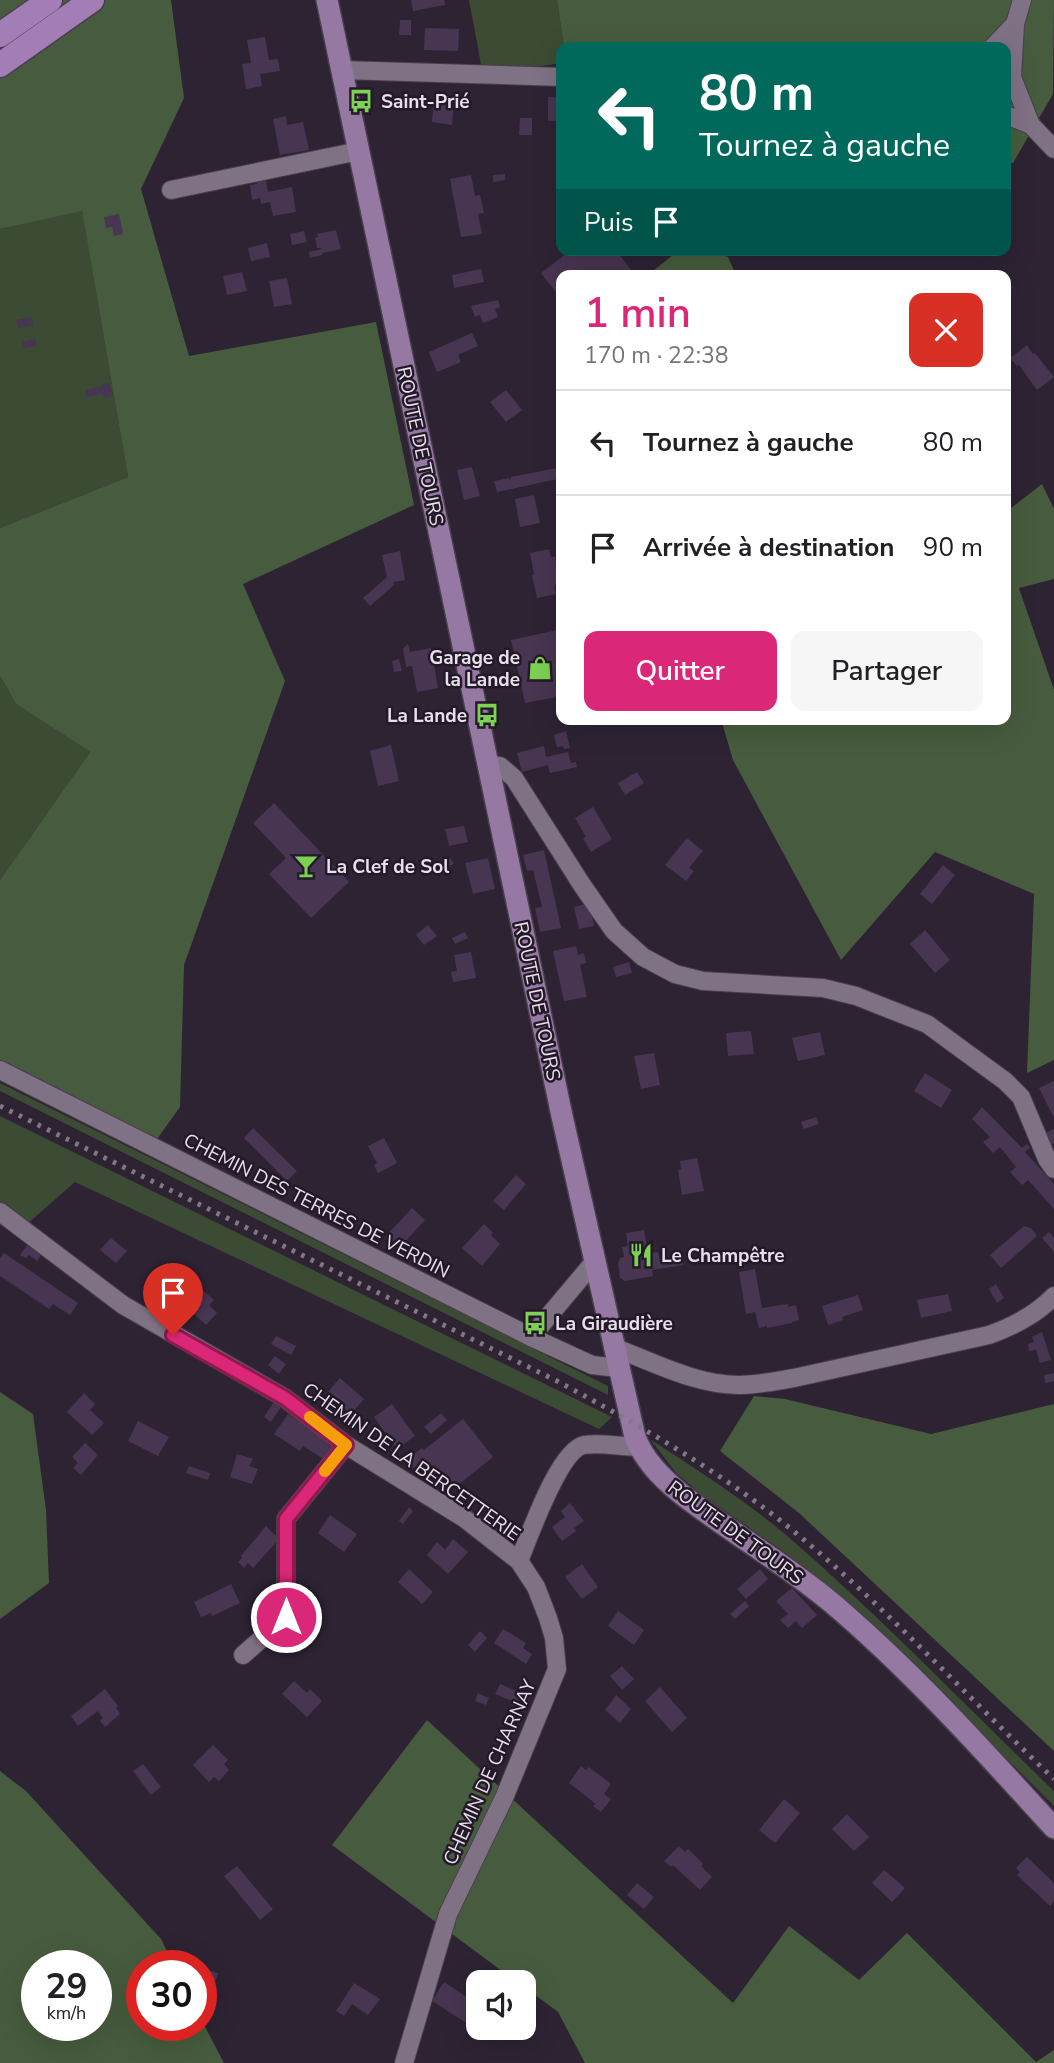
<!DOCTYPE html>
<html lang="fr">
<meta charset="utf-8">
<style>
body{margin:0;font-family:"Nunito Sans",sans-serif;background:#f6f6f6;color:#202124;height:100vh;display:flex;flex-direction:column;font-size:26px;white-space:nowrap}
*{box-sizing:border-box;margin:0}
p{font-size:23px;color:#757577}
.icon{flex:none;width:38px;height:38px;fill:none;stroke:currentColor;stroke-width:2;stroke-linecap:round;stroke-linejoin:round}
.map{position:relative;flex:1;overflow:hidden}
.side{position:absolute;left:556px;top:270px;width:455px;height:455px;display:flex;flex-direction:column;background:#fff;border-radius:14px;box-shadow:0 7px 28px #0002}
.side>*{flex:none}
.guide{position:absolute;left:556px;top:42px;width:455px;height:214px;border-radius:14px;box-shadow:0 7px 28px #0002;background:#00695c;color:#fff;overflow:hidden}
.fabs{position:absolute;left:466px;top:1970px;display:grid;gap:14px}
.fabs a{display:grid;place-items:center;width:70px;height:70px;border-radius:14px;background:#fff;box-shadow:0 7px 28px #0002;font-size:35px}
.speed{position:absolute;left:21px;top:1950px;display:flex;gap:14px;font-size:35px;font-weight:700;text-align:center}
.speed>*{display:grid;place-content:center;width:91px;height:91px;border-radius:50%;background:#fff;box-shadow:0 7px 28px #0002;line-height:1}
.speed small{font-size:18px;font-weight:400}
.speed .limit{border:10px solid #d22;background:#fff;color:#111}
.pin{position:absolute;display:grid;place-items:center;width:60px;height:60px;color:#fff;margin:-72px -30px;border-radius:50% 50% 50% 0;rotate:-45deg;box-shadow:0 0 7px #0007}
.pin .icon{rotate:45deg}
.me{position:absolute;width:77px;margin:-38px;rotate:0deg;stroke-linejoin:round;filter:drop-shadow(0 0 5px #0008)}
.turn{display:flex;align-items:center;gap:24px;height:147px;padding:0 28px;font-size:32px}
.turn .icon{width:91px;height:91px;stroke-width:2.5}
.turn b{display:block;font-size:49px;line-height:60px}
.then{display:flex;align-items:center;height:66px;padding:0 28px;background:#0003;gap:14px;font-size:26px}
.round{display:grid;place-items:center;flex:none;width:74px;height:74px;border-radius:14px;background:#f6f6f6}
.overview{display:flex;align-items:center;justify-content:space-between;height:119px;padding:0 28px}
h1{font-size:42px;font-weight:600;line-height:52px;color:#db2777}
.button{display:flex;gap:14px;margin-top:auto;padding:14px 28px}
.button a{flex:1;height:80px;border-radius:14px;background:#db2777;color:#fff;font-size:28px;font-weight:600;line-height:80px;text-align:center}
.button a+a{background:#f6f6f6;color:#202124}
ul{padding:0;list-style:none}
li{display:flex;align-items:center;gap:21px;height:105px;padding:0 28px;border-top:2px solid #e0e0e0}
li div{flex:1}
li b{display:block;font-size:26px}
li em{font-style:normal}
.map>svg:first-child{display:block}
.green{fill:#3b4b34}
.forest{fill:#475c3e;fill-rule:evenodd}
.building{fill:#483551}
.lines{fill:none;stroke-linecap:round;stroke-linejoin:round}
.minor-casing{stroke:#483f4c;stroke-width:20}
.major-casing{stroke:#483f4c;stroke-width:24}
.highway-casing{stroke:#483f4c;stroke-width:27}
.minor{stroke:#7f7285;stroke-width:18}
.major{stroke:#9579a2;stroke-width:21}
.highway{stroke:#a37db5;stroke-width:24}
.rail{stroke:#817886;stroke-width:5;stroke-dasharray:3.5 7;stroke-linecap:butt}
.route-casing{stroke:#8e194d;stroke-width:18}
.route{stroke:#db2777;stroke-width:12}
.slow{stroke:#f59e0b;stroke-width:12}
.labels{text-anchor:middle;stroke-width:5;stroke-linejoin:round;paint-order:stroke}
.poi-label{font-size:19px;font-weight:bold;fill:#e7e0ea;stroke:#241929;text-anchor:start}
.street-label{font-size:19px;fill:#e7e0ea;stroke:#241929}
</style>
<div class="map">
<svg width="1054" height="2063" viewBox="0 0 1054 2063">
<rect width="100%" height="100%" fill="#2d2333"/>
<g class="green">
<path d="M469 0H557L564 47H562V63L483 75Z"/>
<path d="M82 210 128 477 0 528V229Z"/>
<path d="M0 676 16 704 90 752 0 880Z"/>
<path d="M0 1083 608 1386V1395L0 1091Z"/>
<path d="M0 1116 612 1417 599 1429 75 1182 26 1225 0 1204Z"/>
<path d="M650 1439C696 1469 743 1499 785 1534 879 1615 965 1705 1054 1791V1806L949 1701 832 1589 780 1549 702 1495 676 1473Z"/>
</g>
<g class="forest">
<path d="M0 0H171L184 98 141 189 189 356 376 322 414 505 243 584 285 681 184 965 180 1107 152 1146 0 1060V880L90 752 16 704 0 676V528L128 477 82 211 0 229Z"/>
<path d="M557 0H1054L1053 94 1013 163 1006 162V47H564Z"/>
<path d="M679 250H704L728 257 736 275H648Z"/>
<path d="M1042 484 1054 509V579L1019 588 1054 690V1060L1027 1073 1034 894 935 852 841 960 733 760 721 719H1006V512Z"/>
<path d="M0 1392 33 1414 46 1510 49 1583 0 1619Z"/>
<path d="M754 1396 785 1399 931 1434 1054 1404V1751L799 1513 720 1451Z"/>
<path d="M427 1720 733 2003 789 1926 859 1980 907 1933 1036 2062 1054 2050V2063H585L558 2012 523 1986V1983H518L332 1845Z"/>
<path d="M0 1771 26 1791 161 1939 174 1965H142V2025H201V2019L224 2063H0ZM37 1965H96V2025H37Z"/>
</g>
<g class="building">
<path d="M411 0H444L445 5 413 11Z"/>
<path d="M400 20H411V35H399Z"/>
<path d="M425 28 459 29 458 51 424 50Z"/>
<path d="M265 37 269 60 278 59 280 71 260 74 262 86 246 89 242 64 251 63 247 40Z"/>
<path d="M548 97 562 98V121H548Z"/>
<path d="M434 99 454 101 452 125 432 122Z"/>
<path d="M286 116 287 125 303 122 309 150 280 155 273 119Z"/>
<path d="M520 118H532V135H519Z"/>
<path d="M265 173 268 192 292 187 296 212 273 216 270 202 261 204 260 198 252 200 250 185 257 184 255 176Z"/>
<path d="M505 174V180L493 182V175Z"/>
<path d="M471 175 475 196 480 195 484 213 478 214 482 234 461 237 450 179Z"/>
<path d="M119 214 123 234 114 236 112 227 106 228 104 217Z"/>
<path d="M336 230 341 249 322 253V255L310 258 309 252 321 249V248H317L315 238 318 237 317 234Z"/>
<path d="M304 231 307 242 292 245 290 234Z"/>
<path d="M267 243 270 257 251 261 248 248Z"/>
<path d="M571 250H616L631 270 624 275H562V300L541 273Z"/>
<path d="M481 269 484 282 454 288 452 275Z"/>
<path d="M242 272 247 291 227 295 223 276Z"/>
<path d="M287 278 292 304 274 307 269 281Z"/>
<path d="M498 300 500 307 495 309 498 317 483 323 480 315 475 317 471 306Z"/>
<path d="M32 317 33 325 18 328 16 320Z"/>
<path d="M472 333 478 346 458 355 461 362 437 372 429 352Z"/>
<path d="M35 339 36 346 24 348 22 342Z"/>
<path d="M1027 345 1033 354 1035 353 1054 377 1037 390 1019 365 1017 366 1010 358Z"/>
<path d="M109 382 113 396 104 398 103 394 86 397 85 390 101 387V384Z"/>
<path d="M506 390 522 410 506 422 490 402Z"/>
<path d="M472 467 480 496 464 500 457 470Z"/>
<path d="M562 467V478L497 492 494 481 509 478 510 480 511 477Z"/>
<path d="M534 495 540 523 520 527 515 499Z"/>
<path d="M549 549 551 557H555L560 585 554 586 556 594 537 598 532 575H534L530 553Z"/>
<path d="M400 551 405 580 393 582 394 585 370 606 363 598 387 577 382 555Z"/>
<path d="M562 629V696L525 703 511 640Z"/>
<path d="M408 644 410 652 431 648 438 688 417 692 412 666 406 667 403 649Z"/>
<path d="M399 659 402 671 394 672 392 661Z"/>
<path d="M566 731 570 748 564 749 563 746 557 747 554 735Z"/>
<path d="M391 745 399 781 378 786 370 751Z"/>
<path d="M544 746 546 757 568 752 571 763 576 762 577 767 550 773 548 765 522 772 517 753Z"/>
<path d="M637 772 644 783 625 795 618 783Z"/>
<path d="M274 803 349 882 311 918 269 874 286 858 253 823Z"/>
<path d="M593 807 612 839 591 852 583 838 586 837 575 818Z"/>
<path d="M464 826 468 842 449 846 445 829Z"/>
<path d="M687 838 703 851 689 868 694 871 686 881 665 865Z"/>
<path d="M544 850 561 928 540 932 535 908 542 907 533 870 527 871 523 855Z"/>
<path d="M449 857 454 863 442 873 437 867Z"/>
<path d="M488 858 495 889 473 894 465 863Z"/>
<path d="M943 865 955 875 932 904 920 894Z"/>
<path d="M587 904 591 911 594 926 579 929 574 907Z"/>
<path d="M428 925 437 936 424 945 416 935Z"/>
<path d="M925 930 950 960 935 973 910 944Z"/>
<path d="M465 932 468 938 455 944 452 938Z"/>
<path d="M576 946 578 955 584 953 586 963 580 965 587 997 564 1001 553 951Z"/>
<path d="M471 952 476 978 453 982 451 972 457 971 454 955Z"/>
<path d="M629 962 632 973 616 977 613 967Z"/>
<path d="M751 1031 754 1054 728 1056 726 1033Z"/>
<path d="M820 1032 825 1055 798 1061 792 1038Z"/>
<path d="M654 1053 660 1085 641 1089 634 1056Z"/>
<path d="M925 1073 952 1090 941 1108 914 1091Z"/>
<path d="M1054 1081V1118L1039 1088Z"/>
<path d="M982 1107 1022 1148 1027 1144 1030 1148 1025 1152 1054 1184V1209L1028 1180 1022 1185 1010 1172 1016 1167 1000 1147 993 1153 983 1142 990 1137 972 1119Z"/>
<path d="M816 1117 819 1124 804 1129 801 1122Z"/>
<path d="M253 1128 297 1171 287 1181 244 1138Z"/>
<path d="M1054 1129V1143L1051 1145 1045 1133Z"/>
<path d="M384 1138 397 1163 378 1173 374 1165 377 1163 368 1146Z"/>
<path d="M697 1158 704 1191 682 1195 678 1170 681 1169 680 1161Z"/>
<path d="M516 1175 526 1184 504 1210 493 1201Z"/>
<path d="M412 1208 425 1220 399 1248 386 1236Z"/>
<path d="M484 1224 493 1233 491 1235 500 1244 482 1266 462 1248Z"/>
<path d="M1024 1226 1031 1228 1037 1236 1001 1268 990 1255Z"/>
<path d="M644 1230 648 1253 658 1252 660 1262 682 1260 684 1265 652 1270 653 1276 625 1281 620 1278 618 1263 620 1258 624 1257 622 1247 628 1246 626 1233Z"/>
<path d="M1049 1232 1054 1238V1252L1042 1238Z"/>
<path d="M111 1238 127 1251 116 1263 100 1250Z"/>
<path d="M28 1244 41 1255 37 1261 29 1255 26 1258 20 1255Z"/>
<path d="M4 1253 78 1303 70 1315 53 1304 49 1309 0 1276V1258Z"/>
<path d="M755 1269 762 1308 788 1304V1307L796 1305 799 1320 792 1322V1323L767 1328V1326L759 1328 755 1312 746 1314 739 1272Z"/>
<path d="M178 1278 186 1285 192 1280 214 1300 209 1305 217 1313 206 1325 167 1290Z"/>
<path d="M996 1284 1004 1298 997 1303 989 1289Z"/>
<path d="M948 1294 952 1311 921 1318 917 1300Z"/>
<path d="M858 1295 863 1310 842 1317 843 1320 828 1325 822 1306Z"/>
<path d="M1042 1332 1051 1360 1040 1363 1036 1350 1029 1351 1028 1344 1034 1342 1032 1337Z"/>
<path d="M276 1336 296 1346 291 1355 271 1344Z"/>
<path d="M275 1356 286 1364 279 1374 268 1365Z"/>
<path d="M1054 1373V1381L1045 1383 1044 1375Z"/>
<path d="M340 1378 364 1399 351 1414 326 1394Z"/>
<path d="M84 1393 95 1404 90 1410 104 1423 92 1435 67 1412Z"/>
<path d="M274 1402 281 1407 271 1422 264 1417Z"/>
<path d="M392 1404 415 1436 397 1449 374 1417Z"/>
<path d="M441 1413 447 1420 431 1434 424 1427Z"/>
<path d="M288 1414 326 1438 325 1440 333 1447 325 1460 303 1446 300 1451 274 1434Z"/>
<path d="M463 1419 493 1457 454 1488 445 1476 438 1481 428 1468 422 1473 416 1466 412 1469 405 1461 422 1448 424 1450Z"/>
<path d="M138 1421 169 1437 158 1456 128 1441Z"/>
<path d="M85 1443 98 1455 81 1475 73 1468 78 1463 72 1457Z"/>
<path d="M237 1454 253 1459 249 1466 258 1469 252 1484 230 1477Z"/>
<path d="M189 1466 210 1473 208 1480 186 1473Z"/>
<path d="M570 1503 584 1521 574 1528 576 1531 562 1541 552 1527 565 1517 561 1511Z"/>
<path d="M409 1507 413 1511 403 1524 399 1521Z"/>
<path d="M330 1515 357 1534 344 1552 318 1533Z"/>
<path d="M266 1526 279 1539 253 1568 248 1563 244 1568 238 1562 242 1558 241 1556Z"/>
<path d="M453 1539 468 1552 448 1574 427 1555 437 1542 445 1550Z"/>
<path d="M582 1564 598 1587 582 1599 565 1577Z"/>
<path d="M409 1569 433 1592 422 1604 398 1582Z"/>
<path d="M760 1569 768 1579 746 1599 737 1589Z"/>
<path d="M231 1584 240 1603 212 1616 211 1613 201 1617 194 1602Z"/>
<path d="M792 1588 817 1615 802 1628 796 1621 788 1628 780 1620 788 1614 776 1601Z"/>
<path d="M745 1601 749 1606 735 1619 730 1614Z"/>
<path d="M618 1611 644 1630 634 1645 608 1626Z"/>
<path d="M503 1629 526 1643 523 1648 532 1654 526 1664 494 1643Z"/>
<path d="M480 1631 487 1638 475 1652 468 1645Z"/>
<path d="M622 1666 634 1679 622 1690 610 1676Z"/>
<path d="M294 1681 307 1693 310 1689 322 1701 307 1717 282 1694Z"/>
<path d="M500 1684 524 1694 518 1708 511 1705 512 1701 495 1694Z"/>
<path d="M660 1687 687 1718 672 1732 645 1701Z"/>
<path d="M105 1689 118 1706 116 1708 120 1714 105 1727 100 1721 103 1718 98 1711 78 1726 71 1716Z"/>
<path d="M478 1693 489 1698 486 1705 475 1701Z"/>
<path d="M616 1695 631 1709 620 1723 605 1710Z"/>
<path d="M213 1745 228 1760 224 1764 229 1770 219 1781 214 1777 209 1782 193 1765Z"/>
<path d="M143 1764 161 1787 151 1795 133 1771Z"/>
<path d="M581 1766 586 1770 589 1767 611 1784 604 1794 611 1799 601 1812 593 1806 596 1804 569 1783Z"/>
<path d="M784 1799 800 1813 775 1843 759 1830Z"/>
<path d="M847 1814 869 1837 854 1851 832 1829Z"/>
<path d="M679 1846 685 1852 688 1849 703 1864 701 1866 712 1877 700 1890 673 1865 671 1867 664 1861Z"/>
<path d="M1027 1857 1054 1883V1901L1050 1906 1017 1875 1020 1872 1016 1868Z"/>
<path d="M237 1866 273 1909 260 1920 224 1876Z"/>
<path d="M884 1870 905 1888 892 1902 872 1883Z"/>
<path d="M637 1883 654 1897 644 1909 627 1895Z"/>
<path d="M201 1968 218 1973 215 1983 201 1979Z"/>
<path d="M444 1982 476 2003 478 2000V2028H481L479 2031 432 2001Z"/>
<path d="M354 1983 380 1999 368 2015 352 2004 344 2016 336 2011Z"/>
</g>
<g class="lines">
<g class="minor-casing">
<g id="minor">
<path d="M1015 24 1012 77 1031 125"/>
<path d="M993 47 1015 24 1022 0"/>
<path d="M342 70 562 77"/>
<path d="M1006 115 1031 125 1054 149"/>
<path d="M171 190 359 151"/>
<path d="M488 765 500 766 514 778 582 885 614 931 643 957 675 974 703 981 823 988 856 996 927 1024 1005 1081 1021 1097 1047 1159 1054 1169"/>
<path d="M0 1070 531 1337 592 1365 618 1368"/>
<path d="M0 1212 123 1305 285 1398 346 1445 464 1518 519 1561"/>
<path d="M531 1337 594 1262"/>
<path d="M613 1347C653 1362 696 1385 739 1385 758 1385 776 1381 794 1378L989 1335C1014 1326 1036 1315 1054 1296"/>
<path d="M243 1655 286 1617V1519L346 1445"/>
<path d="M404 2063 448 1914 504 1798 557 1669 554 1638 548 1618 536 1587 519 1561C529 1537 559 1450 584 1445 600 1442 622 1447 639 1447"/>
</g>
</g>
<g class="major-casing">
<path id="major" d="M327 0 562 1116 635 1437C644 1460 661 1477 680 1493 730 1532 784 1563 832 1603 912 1671 983 1750 1054 1828"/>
</g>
<g class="highway-casing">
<g id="highway">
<path d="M0 35 50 0"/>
<path d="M0 65 92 0"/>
</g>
</g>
<use href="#minor" class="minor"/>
<use href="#major" class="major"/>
<use href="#highway" class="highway"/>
<path class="rail" d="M0 1106 557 1381C635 1423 711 1466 781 1521 879 1599 963 1693 1054 1779"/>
</g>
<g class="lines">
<g class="route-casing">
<path id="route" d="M173 1335 285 1398 346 1445 286 1519V1617"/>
</g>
<use href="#route" class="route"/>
<path class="slow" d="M310 1417 346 1445 325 1471"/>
</g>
<defs>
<g id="bus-bare" transform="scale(1.89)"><path d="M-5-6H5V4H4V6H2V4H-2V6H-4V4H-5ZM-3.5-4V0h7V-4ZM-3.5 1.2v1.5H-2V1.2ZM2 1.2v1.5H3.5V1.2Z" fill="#7dd153" stroke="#241929" stroke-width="2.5" paint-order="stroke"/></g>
<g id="shop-bare" transform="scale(1.89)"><path d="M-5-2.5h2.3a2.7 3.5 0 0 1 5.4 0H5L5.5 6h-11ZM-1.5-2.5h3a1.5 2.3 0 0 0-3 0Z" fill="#7dd153" stroke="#241929" stroke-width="2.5" paint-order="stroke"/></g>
<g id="bar-bare" transform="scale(1.89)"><path d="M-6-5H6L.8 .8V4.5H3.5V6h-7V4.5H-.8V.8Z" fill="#7dd153" stroke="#241929" stroke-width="2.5" paint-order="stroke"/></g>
<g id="restaurant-bare" transform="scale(1.89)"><path d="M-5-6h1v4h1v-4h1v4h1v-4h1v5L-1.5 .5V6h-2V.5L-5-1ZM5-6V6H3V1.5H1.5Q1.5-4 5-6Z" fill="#7dd153" stroke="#241929" stroke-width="2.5" paint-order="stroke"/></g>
</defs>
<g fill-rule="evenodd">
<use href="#bus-bare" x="361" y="101"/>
<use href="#shop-bare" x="540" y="668"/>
<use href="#bus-bare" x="487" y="715"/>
<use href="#bar-bare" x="306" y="866"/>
<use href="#restaurant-bare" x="641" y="1255"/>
<use href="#bus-bare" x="535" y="1323"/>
</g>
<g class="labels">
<g class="poi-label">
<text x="381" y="108">Saint-Prié</text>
<text x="520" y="664" text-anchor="end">Garage de<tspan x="520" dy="22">la Lande</tspan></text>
<text x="467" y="722" text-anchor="end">La Lande</text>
<text x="326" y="873">La Clef de Sol</text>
<text x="661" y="1262">Le Champêtre</text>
<text x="555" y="1330">La Giraudière</text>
</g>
<g class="street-label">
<text transform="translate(421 446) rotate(78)" y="7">ROUTE DE TOURS</text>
<text transform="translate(538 1001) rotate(78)" y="7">ROUTE DE TOURS</text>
<text transform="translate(317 1205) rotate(27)" y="7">CHEMIN DES TERRES DE VERDIN</text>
<text transform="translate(412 1461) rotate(35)" y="7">CHEMIN DE LA BERCETTERIE</text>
<text transform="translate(736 1532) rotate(36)" y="7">ROUTE DE TOURS</text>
<text transform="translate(489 1772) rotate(-66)" y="7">CHEMIN DE CHARNAY</text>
</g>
</g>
</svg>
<div class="fabs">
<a><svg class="icon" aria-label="sound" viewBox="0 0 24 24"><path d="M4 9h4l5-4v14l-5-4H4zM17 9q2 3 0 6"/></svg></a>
</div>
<div class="speed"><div>29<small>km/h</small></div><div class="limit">30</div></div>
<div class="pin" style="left:173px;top:1335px;background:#d93025"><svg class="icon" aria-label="arrive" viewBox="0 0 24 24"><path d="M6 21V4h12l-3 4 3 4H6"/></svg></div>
<svg class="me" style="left:286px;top:1617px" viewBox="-20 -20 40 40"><circle r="17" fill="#db2777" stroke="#fff" stroke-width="3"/><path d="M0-11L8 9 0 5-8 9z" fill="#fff"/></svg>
<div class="guide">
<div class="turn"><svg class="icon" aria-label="left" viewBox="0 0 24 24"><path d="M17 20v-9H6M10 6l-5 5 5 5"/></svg><div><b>80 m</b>Tournez à gauche</div></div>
<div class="then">Puis<svg class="icon" aria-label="arrive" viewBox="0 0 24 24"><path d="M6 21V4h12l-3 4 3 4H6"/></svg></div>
</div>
<section class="side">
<div class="overview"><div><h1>1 min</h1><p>170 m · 22:38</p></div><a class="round" style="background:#d93025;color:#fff"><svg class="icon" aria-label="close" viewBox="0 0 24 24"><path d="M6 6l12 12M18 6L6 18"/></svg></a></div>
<ul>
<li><svg class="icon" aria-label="left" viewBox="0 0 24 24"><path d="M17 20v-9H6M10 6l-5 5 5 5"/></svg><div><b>Tournez à gauche</b></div><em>80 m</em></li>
<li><svg class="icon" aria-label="arrive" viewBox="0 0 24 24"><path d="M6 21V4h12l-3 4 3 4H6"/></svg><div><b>Arrivée à destination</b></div><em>90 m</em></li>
</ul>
<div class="button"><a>Quitter</a><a>Partager</a></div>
</section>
</div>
